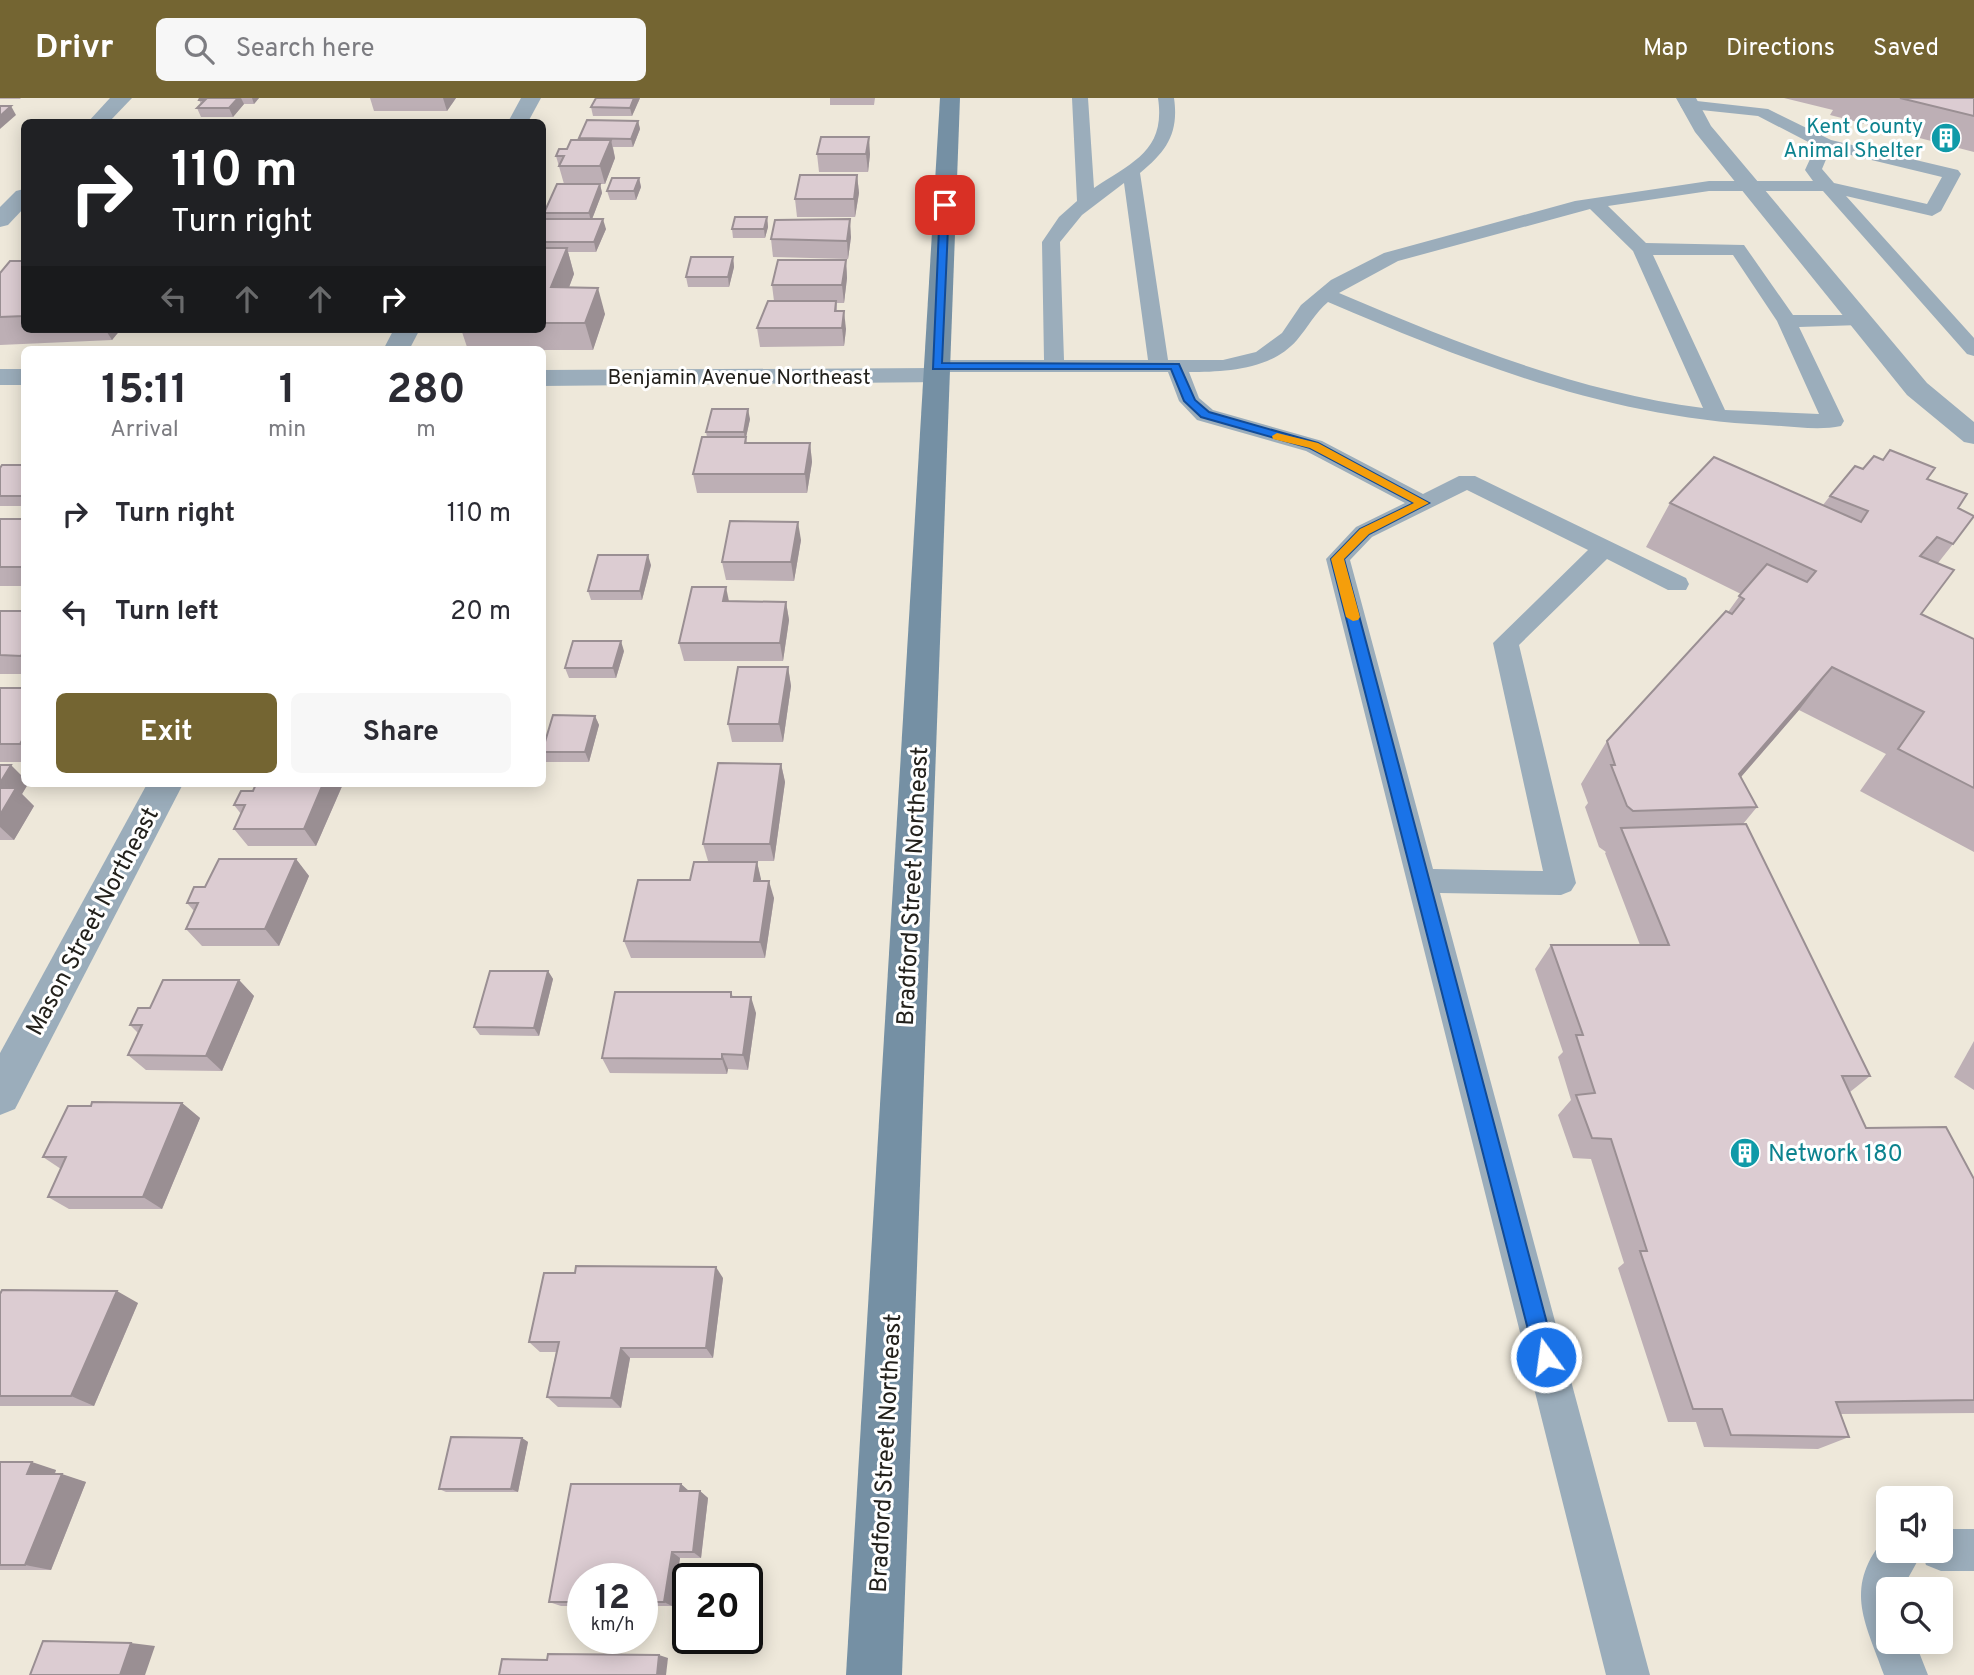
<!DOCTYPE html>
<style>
body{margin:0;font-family:Overpass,sans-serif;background:#f7f7f7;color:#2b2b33;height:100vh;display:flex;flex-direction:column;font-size:26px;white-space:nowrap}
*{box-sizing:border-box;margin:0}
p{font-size:23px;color:#7c7c81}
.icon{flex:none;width:38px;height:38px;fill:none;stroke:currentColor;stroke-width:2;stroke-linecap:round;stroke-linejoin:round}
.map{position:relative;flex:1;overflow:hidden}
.panel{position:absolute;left:21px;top:248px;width:525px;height:441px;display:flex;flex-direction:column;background:#fff;border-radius:10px;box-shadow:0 4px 18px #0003}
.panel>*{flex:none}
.hud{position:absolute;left:21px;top:21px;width:525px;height:214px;border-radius:10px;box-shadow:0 4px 18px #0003;background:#202124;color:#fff;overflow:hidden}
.buttons{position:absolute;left:1876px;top:1388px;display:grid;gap:14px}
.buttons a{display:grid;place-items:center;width:77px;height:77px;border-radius:10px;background:#fff;box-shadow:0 4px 18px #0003;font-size:35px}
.speed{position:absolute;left:567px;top:1465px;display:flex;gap:14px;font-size:35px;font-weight:700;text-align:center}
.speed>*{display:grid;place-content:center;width:91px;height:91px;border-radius:50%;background:#fff;box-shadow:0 4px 18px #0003;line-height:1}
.speed small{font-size:18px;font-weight:400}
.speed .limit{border:4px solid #111;border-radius:10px;background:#fff;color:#111}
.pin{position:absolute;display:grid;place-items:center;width:60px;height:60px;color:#fff;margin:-30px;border-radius:14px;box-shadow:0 4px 10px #0006}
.me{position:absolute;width:77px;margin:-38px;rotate:346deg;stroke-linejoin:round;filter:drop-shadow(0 0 5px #0008)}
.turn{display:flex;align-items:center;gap:24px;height:147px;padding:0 35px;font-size:32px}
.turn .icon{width:91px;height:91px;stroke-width:2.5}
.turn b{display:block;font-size:49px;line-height:60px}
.lanes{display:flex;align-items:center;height:66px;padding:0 35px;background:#0003;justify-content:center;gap:35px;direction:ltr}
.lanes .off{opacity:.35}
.eta{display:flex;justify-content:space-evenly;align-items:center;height:119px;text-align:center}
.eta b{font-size:42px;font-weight:700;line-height:49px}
.button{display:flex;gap:14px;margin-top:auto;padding:14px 35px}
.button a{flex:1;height:80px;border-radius:10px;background:#746532;color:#fff;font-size:28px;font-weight:700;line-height:80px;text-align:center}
.button a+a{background:#f7f7f7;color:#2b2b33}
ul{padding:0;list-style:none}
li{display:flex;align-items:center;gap:21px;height:98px;padding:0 35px}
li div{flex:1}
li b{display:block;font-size:26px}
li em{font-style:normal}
header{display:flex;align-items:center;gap:42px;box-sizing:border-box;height:98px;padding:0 35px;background:#746532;color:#fff}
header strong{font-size:33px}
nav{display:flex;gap:38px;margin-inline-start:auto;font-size:24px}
.search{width:490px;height:63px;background:#f7f7f7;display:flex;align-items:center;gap:18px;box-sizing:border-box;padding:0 24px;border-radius:10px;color:#7c7c81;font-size:26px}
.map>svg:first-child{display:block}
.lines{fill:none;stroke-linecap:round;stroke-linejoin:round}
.lane{fill:#9badbb;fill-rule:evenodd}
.street{fill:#9badbb;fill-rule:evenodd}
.secondary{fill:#7590a4;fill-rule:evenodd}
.wall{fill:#bdafb5}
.shaded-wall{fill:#9a8f93}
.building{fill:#dcccd2;stroke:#9a8f93;stroke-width:2}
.route{fill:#1a73e8;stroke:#114b97;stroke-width:2}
.slow{fill:#f59e0b}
.labels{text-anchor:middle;stroke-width:6;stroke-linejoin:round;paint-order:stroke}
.far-culture-label{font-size:21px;fill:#0d838f;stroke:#fff;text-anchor:end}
.far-street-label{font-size:21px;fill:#23211c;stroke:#fff}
.street-label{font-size:24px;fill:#23211c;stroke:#fff}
.culture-label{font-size:24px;fill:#0d838f;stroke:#fff;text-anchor:start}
</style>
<header>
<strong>Drivr</strong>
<div class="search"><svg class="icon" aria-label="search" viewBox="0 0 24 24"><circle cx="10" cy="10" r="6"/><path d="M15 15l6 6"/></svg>Search here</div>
<nav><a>Map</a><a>Directions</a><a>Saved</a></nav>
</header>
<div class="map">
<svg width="1974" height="1577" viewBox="0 0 1974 1577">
<rect width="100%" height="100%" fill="#eee8da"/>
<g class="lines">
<g class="lane">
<path d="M1072 0H1088L1094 90C1132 64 1166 53 1158 0H1174C1179 35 1167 53 1140 75L1168 262H1223L1256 254 1282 235 1301 207 1331 182 1384 155 1575 103 1709 83H1813L1805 72 1816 48 1758 18 1682 10 1680 7 1688 2 1768 11 1831 42 1958 72 1961 76 1941 113 1932 118 1846 98 1974 240V258L1967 256 1823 93H1709L1608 108 1646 145 1744 147 1793 217H1867L1870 221 1860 227 1799 229 1844 323 1841 328C1818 333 1790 328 1766 327 1611 320 1470 265 1328 204 1315 215 1308 229 1297 242 1271 272 1225 274 1189 274L1199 300 1213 312 1322 343 1423 396 1459 378H1475L1686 480 1689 486 1686 492H1668L1607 461 1519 547 1576 785 1571 793 1561 797 1440 795 1650 1577H1606L1326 461 1356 429 1405 405 1306 353 1197 322 1179 303 1168 274H937L927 268 937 262H1044L1042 144 1059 119 1077 103ZM1830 52 1942 79 1927 106 1834 85 1822 71ZM1124 85 1148 262H1064L1060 144 1082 117ZM1590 111 1633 153 1703 310C1575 293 1457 245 1339 195L1398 163ZM1653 157H1733L1777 223 1819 316 1725 312ZM1467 392 1588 452 1493 545 1543 773 1433 771 1350 462 1372 439Z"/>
<path d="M1941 1431H1974V1473H1941L1926 1467 1922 1455 1902 1491H1888V1544H1915L1928 1577H1884C1864 1521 1843 1489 1887 1437L1888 1452H1941Z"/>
</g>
<g class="street">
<path d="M110 0H132L109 24H88Z"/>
<path d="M521 0H541L528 24H508Z"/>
<path d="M1676 0H1696L1711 28 1927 285 1974 324V346L1964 344 1907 297 1695 34Z"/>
<path d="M24 91V110L8 127 0 129V109L16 93Z"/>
<path d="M394 231H420L409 252H383Z"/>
<path d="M936 270 945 272 949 278 945 284 542 288V272Z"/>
<rect x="0" y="271" width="24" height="16"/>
<path d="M147 686H183L15 1011 0 1017V955Z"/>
</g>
<path class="secondary" d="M940 0H960L902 1577H846Z"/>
</g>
<g class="wall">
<path d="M0 0H21L20 1H0Z"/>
<path d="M200 0H259L254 6H244L233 19H201L197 10 201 6 199 2Z"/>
<path d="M370 0H456L447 13H374Z"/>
<path d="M640 0 632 18H593L591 9Z"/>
<path d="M830 0H875L874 7H830Z"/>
<path d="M1784 0H1974V54L1830 17 1833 12Z"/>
<path d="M638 23 640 31 633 49H613L615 60 605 86H564L556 58 579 42V40Z"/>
<path d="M817 56H870L868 74H819Z"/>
<path d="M857 77 859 95 855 119H797L795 101Z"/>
<path d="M639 80 641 89 636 102H610L607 93Z"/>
<path d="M600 86 602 95 592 121 606 131 596 154H568L574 176 569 189 605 216 593 252H468L461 231H542V122L545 121 544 115Z"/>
<path d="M767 119 768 129 765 140H733L732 131Z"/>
<path d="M851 139 848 161 773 159 771 141Z"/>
<path d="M733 159 734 169 729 189H688L686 179Z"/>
<path d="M846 162 847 180 844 205H837V213L846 231 844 248 760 249 757 230 774 203 772 187Z"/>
<path d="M24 163V231H121L112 242 0 247V175Z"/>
<path d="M750 321 746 339 747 345H810L812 364 807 395H697L693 376 707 339 706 334Z"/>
<path d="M24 367V408H0V370Z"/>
<path d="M1863 371 1927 381 1958 410 1953 446 1938 465 1921 516 1974 541V754L1860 693 1886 656 1799 612 1741 679 1757 709 1743 726 1870 978 1850 994 1866 1030 1974 1081V1315L1841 1316 1849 1339 1818 1351 1704 1349 1696 1324H1668L1618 1170 1624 1165 1591 1061 1573 1060 1558 1017 1571 1002 1558 959 1563 954 1535 871 1551 847H1640L1605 755 1606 754 1599 749 1585 709 1588 705 1581 686 1607 643 1728 514 1741 496 1646 449 1670 405 1823 407 1830 398Z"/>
<rect x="0" y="421" width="24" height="67"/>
<path d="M801 442 794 483 726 482 722 464Z"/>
<path d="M651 467 642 502H591L588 493Z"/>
<path d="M729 503 786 504 789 522 783 563H684L679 545Z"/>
<rect x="0" y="513" width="24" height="63"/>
<path d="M624 553 616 580H569L565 570Z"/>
<path d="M788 569 791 588 783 644H732L728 626Z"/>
<rect x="0" y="590" width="24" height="74"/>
<path d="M595 618 599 627 589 664H546L542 653Z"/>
<path d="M781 666 785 684 774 763H708L703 746Z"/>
<path d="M0 667 24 686H28L22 696 34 708 14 742H0Z"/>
<path d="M343 686 316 748H248L234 731 241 716 234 707 253 693Z"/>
<path d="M296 761 309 778 279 848H202L186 831 194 813 187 805 205 789Z"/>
<path d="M757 764 761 783 774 800 765 860H631L624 843 690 782Z"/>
<path d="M548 873 553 881 539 938 480 937 474 929Z"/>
<path d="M239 882 254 898 222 973 146 972 128 957 138 935 130 927 150 910Z"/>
<path d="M731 894 733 899 756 915 748 972 728 971 727 976 610 975 602 960Z"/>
<path d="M1974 943V992L1954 979Z"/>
<path d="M182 1005 200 1020 162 1111H69L48 1099 61 1071 43 1059Z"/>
<path d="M723 1180 713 1260H630L621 1310 558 1309 547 1299 556 1254H540L529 1244Z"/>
<path d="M0 1196 138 1205 94 1308H0Z"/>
<path d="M522 1340 528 1344 518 1394H446L439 1391Z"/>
<path d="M0 1364 56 1372 55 1376 86 1384 51 1472H0Z"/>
<path d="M681 1386 688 1393H700L708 1400 701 1460H680L672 1508H642V1480H583V1508H561L549 1504Z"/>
</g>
<g class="shaded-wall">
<path d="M238 0H241L244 6 233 19 229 10Z"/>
<path d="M252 0H259L254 6Z"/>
<path d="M443 0H456L447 13Z"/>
<path d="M634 0H640L632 18 630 10Z"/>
<path d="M11 8 16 17 0 31V18Z"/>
<path d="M638 23 640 31 633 49 631 41Z"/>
<path d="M869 39 870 56 868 74 866 56Z"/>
<path d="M611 42 615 60 605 86 600 68Z"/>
<path d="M857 77 859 95 855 119 854 101Z"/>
<path d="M639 80 641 89 636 102 634 93Z"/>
<path d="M600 86 602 95 591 124 589 115Z"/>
<path d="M767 119 768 129 765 140 764 131Z"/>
<path d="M603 121 606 131 596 154 594 144Z"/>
<path d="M850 121 851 139 848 161 847 143Z"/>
<path d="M567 150 574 176 559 216 551 189Z"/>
<path d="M733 159 734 169 729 189 728 179Z"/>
<path d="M846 162 847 180 844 205 842 187Z"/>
<path d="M598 190 605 216 593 252 585 225Z"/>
<path d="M844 213 846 231 844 248 842 230Z"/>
<path d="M105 231H121L112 242Z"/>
<path d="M748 311 750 321 745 344 744 334Z"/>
<path d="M810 345 812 364 807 395 805 376Z"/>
<path d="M798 424 801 442 794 483 791 464Z"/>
<path d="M648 457 651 467 642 502 640 493Z"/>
<path d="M726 489 730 508 723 503Z"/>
<path d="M786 504 789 522 783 563 780 545Z"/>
<path d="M621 543 624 553 616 580 613 570Z"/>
<path d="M788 569 791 588 783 644 779 626Z"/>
<path d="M1832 569 1799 612 1714 710 1739 676Z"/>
<path d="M595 618 599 627 589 664 585 654Z"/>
<path d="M24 639V650L20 646Z"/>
<path d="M781 666 785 684 774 763 770 746Z"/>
<path d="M11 667 24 680V686H28L22 696 34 708 14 742 0 729V685Z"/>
<path d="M323 686H343L316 748 304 731Z"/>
<path d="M296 761 309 778 279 848 265 831Z"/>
<path d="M757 764 761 781 759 800 754 783Z"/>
<path d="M769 783 774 800 765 860 760 844Z"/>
<path d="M548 873 553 881 539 938 534 930Z"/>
<path d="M239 882 254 898 222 973 206 958Z"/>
<path d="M751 899 756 915 748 972 743 957Z"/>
<path d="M722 956 728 971 727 976 722 961Z"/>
<path d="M182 1005 200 1020 162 1111 143 1099Z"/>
<path d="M716 1169 723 1180 713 1260 706 1250Z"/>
<path d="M117 1193 138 1205 94 1308 71 1298Z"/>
<path d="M621 1250 630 1260 621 1310 611 1300Z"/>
<path d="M522 1340 528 1344 518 1394 511 1391Z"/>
<path d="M32 1364 56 1372 51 1384 27 1376Z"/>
<path d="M62 1376 86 1384 51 1472 25 1467Z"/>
<path d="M681 1386 689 1393H680Z"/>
<path d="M700 1393 708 1400 701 1460 693 1454Z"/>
<path d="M672 1454 680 1460 672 1508 664 1504Z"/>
<path d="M131 1545 155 1548 145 1577H120Z"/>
<path d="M659 1557 668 1560 666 1577H657Z"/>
</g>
<g class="building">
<path d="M200 0H238L229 10H197L205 2H199Z"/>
<path d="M596 0H634L630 10 591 9Z"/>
<path d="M1900 0H1974V18Z"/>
<path d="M0 8H11L0 18Z"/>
<path d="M374 22H423L422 24H373Z"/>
<path d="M587 22 638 23 631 41 579 40Z"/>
<path d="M821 39H869L866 56H817Z"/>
<path d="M571 42H611L600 68H559L564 58H556L559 51H567Z"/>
<path d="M800 77H857L854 101H795Z"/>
<path d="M612 80H639L634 93H607Z"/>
<path d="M557 86H600L589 115H544Z"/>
<path d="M735 119H767L764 131H732Z"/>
<path d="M543 121H603L594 144H542Z"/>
<path d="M850 121 847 143 771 141 775 122Z"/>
<path d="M542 150H567L551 189 598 190 585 225H542Z"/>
<path d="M691 159H733L728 179H686Z"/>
<path d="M778 162H846L842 187H772Z"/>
<path d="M10 163H24V218L0 219V175Z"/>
<path d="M768 203H836L835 213H844L842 230H757Z"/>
<path d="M712 311H748L744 334H706Z"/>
<path d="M702 339H746L745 345H810L805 376H693Z"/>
<path d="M1890 352 1935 370 1927 381 1967 396 1958 410 1974 418 1953 446 1937 439 1920 458 1954 472 1921 516 1974 541V690L1898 651 1924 614 1832 569 1739 676 1757 709 1633 713 1627 708 1611 667H1615L1607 643 1726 513 1732 516 1744 501 1739 498 1767 466 1807 484 1816 473 1670 405 1714 359 1861 424 1868 413 1830 398 1855 368 1863 371 1874 358 1883 362Z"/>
<path d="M2 367H24V398H0V370Z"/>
<rect x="0" y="421" width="24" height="48"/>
<path d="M730 423 798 424 791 464H722Z"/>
<path d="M598 457H648L640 493H588Z"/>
<path d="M692 489H726L723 503 786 504 780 545H679Z"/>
<path d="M0 513H24V552L21 558 0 557Z"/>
<path d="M573 543H621L613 570H565Z"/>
<path d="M738 569H788L779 626H728Z"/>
<path d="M0 590H24V639L20 646H0Z"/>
<path d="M553 617 595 618 585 654H542Z"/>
<path d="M718 665 781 666 770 746H703Z"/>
<path d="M0 667H11L0 685Z"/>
<path d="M256 686H323L304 731H234L245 707H234L241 693H253Z"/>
<path d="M0 690H16L0 717Z"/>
<path d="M1746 726 1870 978H1842L1866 1030 1946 1029 1974 1081V1302L1836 1304 1849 1339 1731 1337 1722 1311H1693L1640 1153H1647L1611 1041 1592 1040 1576 997 1595 995 1576 937H1583L1551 847H1669L1621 730Z"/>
<path d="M219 761H296L265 831H186L198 805H187L194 789H205Z"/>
<path d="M694 764H757L754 783H769L760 844 624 843 638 782H690Z"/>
<path d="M490 873H548L534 930 474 929Z"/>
<path d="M163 882H239L206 958 128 957 142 927H130L138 910H150Z"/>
<path d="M615 894H731V899H751L743 957 722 956V961L602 960Z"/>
<path d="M92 1004 182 1005 143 1099H48L66 1059H43L68 1008H91Z"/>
<path d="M576 1168 716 1169 706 1250H621L611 1300 547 1299 559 1244H529L544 1175H575Z"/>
<path d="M2 1192 117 1193 71 1298H0V1196Z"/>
<path d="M451 1339 522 1340 511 1391H439Z"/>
<path d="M0 1364H32L27 1376H62L25 1467H0Z"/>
<path d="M571 1386H681L680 1393H700L693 1454H672L664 1504H642V1480H583V1504H549Z"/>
<path d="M43 1543 131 1545 120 1577H30Z"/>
<path d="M548 1556 659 1557 657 1577H499L502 1561 547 1562Z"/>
</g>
<path class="route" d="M945 105 949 107 942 265 1179 266 1195 302 1209 314 1318 345 1429 405 1369 436 1344 461 1556 1259 1553 1267 1546 1270 1538 1267 1535 1259 1331 461 1360 431 1414 405 1310 350 1201 319 1184 303 1171 271H933L940 107Z"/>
<path class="slow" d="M1277 335 1318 345 1429 405 1369 436 1344 461 1360 519 1358 522 1353 523 1346 519 1331 461 1360 431 1414 405 1310 350 1273 341 1272 338Z"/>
<defs>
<g id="building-disc" transform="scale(1.575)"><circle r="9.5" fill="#0f9aa8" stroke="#fff"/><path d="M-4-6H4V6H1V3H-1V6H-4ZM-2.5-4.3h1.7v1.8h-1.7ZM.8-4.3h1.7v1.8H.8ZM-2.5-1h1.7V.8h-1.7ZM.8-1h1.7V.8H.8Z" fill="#fff"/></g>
</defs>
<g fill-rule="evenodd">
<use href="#building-disc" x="1946" y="40"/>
<use href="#building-disc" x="1745" y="1055"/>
</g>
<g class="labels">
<g class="far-culture-label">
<text x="1923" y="35">Kent County<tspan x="1923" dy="24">Animal Shelter</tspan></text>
</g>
<g class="far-street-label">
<text x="739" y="286">Benjamin Avenue Northeast</text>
</g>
<g class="street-label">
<text transform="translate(912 788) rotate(-87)" y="8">Bradford Street Northeast</text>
<text transform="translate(92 823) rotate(-62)" y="8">Mason Street Northeast</text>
<text transform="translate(885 1355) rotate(-87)" y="8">Bradford Street Northeast</text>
</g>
<g class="culture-label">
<text x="1768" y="1063">Network 180</text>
</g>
</g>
</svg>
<div class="buttons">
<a><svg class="icon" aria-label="sound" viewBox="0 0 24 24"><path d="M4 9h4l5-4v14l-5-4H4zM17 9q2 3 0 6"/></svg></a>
<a><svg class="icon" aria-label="search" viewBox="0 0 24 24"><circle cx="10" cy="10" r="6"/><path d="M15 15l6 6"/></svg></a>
</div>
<div class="speed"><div>12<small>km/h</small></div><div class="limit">20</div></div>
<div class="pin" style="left:945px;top:107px;background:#d93025"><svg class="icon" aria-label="arrive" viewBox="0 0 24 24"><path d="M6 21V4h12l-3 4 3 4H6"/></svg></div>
<svg class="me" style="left:1546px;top:1259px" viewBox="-20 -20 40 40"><circle r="17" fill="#1a73e8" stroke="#fff" stroke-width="3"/><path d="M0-11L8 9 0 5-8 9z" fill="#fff"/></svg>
<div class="hud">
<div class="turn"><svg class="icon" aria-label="right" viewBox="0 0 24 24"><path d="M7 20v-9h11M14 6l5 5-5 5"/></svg><div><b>110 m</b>Turn right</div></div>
<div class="lanes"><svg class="icon off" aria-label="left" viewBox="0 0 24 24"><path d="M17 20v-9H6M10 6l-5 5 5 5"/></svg><svg class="icon off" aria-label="ahead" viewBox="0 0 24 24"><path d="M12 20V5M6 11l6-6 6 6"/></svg><svg class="icon off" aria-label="ahead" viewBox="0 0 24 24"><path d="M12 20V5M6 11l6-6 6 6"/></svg><svg class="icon" aria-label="right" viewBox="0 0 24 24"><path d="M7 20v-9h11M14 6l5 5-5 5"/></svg></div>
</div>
<section class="panel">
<div class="eta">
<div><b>15:11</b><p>Arrival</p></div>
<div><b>1</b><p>min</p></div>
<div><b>280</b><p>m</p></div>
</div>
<ul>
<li><svg class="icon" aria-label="right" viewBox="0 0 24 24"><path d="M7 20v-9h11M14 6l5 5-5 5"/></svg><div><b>Turn right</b></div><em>110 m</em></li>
<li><svg class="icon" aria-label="left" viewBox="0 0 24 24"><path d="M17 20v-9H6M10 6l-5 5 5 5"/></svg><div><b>Turn left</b></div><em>20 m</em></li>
</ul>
<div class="button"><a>Exit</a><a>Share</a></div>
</section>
</div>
